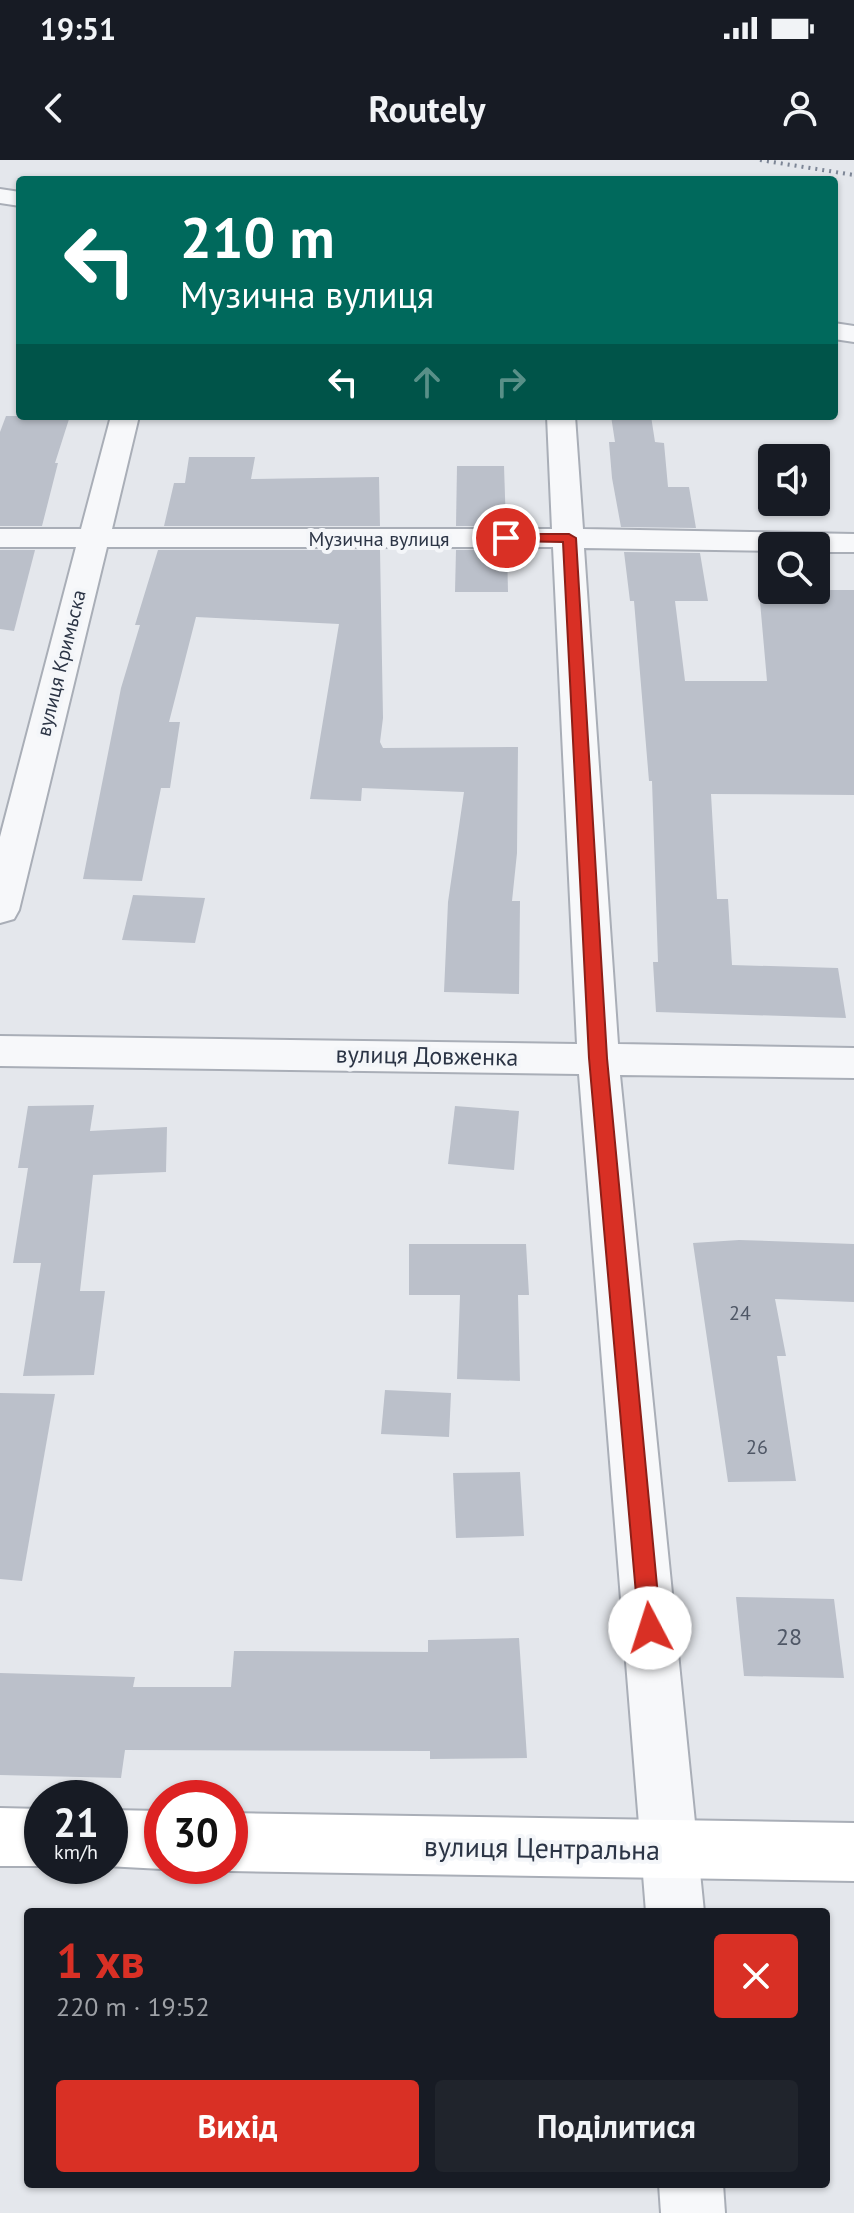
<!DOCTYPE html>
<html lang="uk">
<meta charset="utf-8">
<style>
body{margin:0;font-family:"PT Sans",sans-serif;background:#20242c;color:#f1f3f6;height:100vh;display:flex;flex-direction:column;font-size:30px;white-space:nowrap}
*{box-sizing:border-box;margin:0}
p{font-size:26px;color:#9ea1a6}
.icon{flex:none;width:44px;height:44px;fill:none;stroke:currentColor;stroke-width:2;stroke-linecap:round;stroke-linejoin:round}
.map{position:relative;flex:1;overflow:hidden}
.sheet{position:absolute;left:24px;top:1748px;width:806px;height:280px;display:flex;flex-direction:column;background:#171b24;border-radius:8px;box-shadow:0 2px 6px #0004}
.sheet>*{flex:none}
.banner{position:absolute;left:16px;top:16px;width:822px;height:244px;border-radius:8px;box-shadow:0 2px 6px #0004;background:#00695c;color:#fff;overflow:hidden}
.controls{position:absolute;left:758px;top:284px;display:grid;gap:16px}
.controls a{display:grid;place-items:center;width:72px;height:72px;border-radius:8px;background:#171b24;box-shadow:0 2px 6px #0004;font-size:40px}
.speed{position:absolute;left:24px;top:1620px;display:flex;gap:16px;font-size:40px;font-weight:700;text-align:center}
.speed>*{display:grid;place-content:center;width:104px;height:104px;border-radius:50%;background:#171b24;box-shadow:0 2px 6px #0004;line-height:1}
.speed small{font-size:20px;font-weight:400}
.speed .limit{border:12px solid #d22;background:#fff;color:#111}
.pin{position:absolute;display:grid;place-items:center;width:68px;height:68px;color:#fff;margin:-34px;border:4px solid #fff;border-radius:50%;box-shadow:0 2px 8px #0007}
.me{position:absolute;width:88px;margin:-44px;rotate:355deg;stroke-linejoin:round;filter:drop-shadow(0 0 6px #0008)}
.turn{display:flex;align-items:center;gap:28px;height:168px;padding:0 32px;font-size:36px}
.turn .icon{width:104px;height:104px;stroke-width:2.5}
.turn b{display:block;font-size:56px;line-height:68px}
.lanes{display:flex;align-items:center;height:76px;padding:0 32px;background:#0003;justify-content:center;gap:40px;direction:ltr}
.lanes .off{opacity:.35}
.round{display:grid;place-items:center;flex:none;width:84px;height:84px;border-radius:8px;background:#20242c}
.headline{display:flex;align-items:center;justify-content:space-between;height:136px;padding:0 32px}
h1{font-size:48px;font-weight:800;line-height:60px;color:#d93025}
.primary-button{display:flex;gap:16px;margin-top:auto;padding:16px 32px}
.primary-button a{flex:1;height:92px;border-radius:8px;background:#d93025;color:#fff;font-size:32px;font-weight:800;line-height:92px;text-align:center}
.primary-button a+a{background:#20242c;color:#f1f3f6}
.status{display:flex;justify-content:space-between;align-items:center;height:56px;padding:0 40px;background:#171b24;direction:ltr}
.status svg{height:22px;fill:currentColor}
header{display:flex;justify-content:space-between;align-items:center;height:104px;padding:0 32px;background:#171b24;font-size:36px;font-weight:800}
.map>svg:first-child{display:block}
.building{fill:#bbc0ca}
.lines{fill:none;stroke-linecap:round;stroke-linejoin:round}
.street-casing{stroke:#a9aeb7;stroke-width:4}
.secondary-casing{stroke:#a9aeb7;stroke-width:4}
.street{fill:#f7f8fa;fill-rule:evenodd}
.secondary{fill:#fff;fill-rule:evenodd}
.rail{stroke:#7d8696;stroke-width:4;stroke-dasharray:2 5;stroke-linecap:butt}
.route{fill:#d93025;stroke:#8d1f18;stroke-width:2}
.labels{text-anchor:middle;stroke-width:8;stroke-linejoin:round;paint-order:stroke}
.far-street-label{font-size:20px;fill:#2b3445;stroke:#f4f6f9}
.number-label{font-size:20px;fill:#4f5766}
.street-label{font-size:24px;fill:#2b3445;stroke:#f4f6f9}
.near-number-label{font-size:24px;fill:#4f5766}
.near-street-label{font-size:28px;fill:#2b3445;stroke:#f4f6f9}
</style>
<div class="status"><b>19:51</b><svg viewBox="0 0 49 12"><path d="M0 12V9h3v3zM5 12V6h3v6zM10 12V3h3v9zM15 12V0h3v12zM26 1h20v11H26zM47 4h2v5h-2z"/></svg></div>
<header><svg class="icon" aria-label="back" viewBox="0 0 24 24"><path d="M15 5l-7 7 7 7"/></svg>Routely<svg class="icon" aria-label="person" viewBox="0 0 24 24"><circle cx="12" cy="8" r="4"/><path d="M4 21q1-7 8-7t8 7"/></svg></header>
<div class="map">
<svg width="854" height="2053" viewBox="0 0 854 2053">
<rect width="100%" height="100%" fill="#e4e7ec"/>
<g class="building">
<path d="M6 256H70L55 303H58L42 366H0V272Z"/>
<path d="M611 256H651L655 282 664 283 668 327H689L696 368 621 367 612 318 609 282H615Z"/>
<path d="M189 297H255L251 319 379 317 380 366H164L174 323H185Z"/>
<path d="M457 306H504L506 366H456Z"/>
<path d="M0 390H35L14 471 0 469Z"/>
<path d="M158 390H380L383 558 380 582 383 588 518 587 517 693 512 741H520L519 834 444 832 448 742 464 632 362 628 361 641 310 639 339 464 196 457 169 562H180L170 628H161L142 721 83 719 121 528 140 465H135Z"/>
<path d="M456 390H507L508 432H455Z"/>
<path d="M624 392 700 393 708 441H675L685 521H767L759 430H854V635L711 634 717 739H728L732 805 838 808 846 858 656 852 653 802H658L652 621H649L634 441H630Z"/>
<path d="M133 735 205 738 195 783 122 780Z"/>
<path d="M94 945 90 971 167 967 166 1012 93 1015 80 1131H105L94 1215 23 1216 41 1103H13L28 1008H18L28 946Z"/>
<path d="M455 946 519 951 514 1010 448 1004Z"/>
<path d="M739 1080 854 1084V1142L775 1139 786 1196H777L796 1321 728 1322 693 1083Z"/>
<path d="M409 1084H526L529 1135H518L520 1221 457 1219 460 1135H409Z"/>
<path d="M385 1230 451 1233 449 1277 381 1274Z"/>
<path d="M0 1233 55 1234 22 1421 0 1419Z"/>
<path d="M520 1312 524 1376 456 1378 453 1313Z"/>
<path d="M736 1437 834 1439 844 1518 744 1516Z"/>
<path d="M519 1478 527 1598 430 1599V1591L125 1590 121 1618 0 1615V1513L135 1517 133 1527H231L234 1491 428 1492V1480Z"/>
</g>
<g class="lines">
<g class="street-casing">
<g id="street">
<path d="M0 29 20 32V46L0 43Z"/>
<path d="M834 163 854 166V182L834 179Z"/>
<path d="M111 256H139L112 369H552L547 256H575L583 369 854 374V392H816V386H772V391L584 388 618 884 854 888V918L620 915 704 1752H646L579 914 0 906V876L577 884 553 387H107L19 750 14 759 0 763V677L76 387H0V369H81Z"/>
<path d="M659 2024H723L725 2053H661Z"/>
</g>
</g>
<g class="secondary-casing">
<g id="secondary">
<path d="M0 1648 42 1649 43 1706H0Z"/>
<path d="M110 1650 162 1651V1706H168L162 1709 106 1706H110Z"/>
<path d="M230 1653 854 1663V1721L230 1711 219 1706H230Z"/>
</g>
</g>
<use href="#street" class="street"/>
<use href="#secondary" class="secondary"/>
<path class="rail" d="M760 0 854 15"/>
</g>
<path class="route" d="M506 374H569L576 378 607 898 661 1468 658 1476 650 1479 643 1476 639 1468 589 898 563 382 501 381V375Z"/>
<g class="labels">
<g class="far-street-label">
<text x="379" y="386">Музична вулиця</text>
<text transform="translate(61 503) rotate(-76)" y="7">вулиця Кримьска</text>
</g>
<g class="number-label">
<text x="740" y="1160">24</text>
<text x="757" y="1294">26</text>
</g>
<g class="street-label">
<text transform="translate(427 896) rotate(1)" y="8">вулиця Довженка</text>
</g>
<g class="near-number-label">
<text x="789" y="1485">28</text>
</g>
<g class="near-street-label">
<text transform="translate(542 1688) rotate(1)" y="10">вулиця Центральна</text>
</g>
</g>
</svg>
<div class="controls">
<a><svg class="icon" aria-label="sound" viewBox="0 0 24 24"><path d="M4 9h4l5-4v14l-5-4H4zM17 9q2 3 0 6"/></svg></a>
<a><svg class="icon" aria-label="search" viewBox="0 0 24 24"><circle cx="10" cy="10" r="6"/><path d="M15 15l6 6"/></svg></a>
</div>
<div class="speed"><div>21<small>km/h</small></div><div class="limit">30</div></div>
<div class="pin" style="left:506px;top:378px;background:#d93025"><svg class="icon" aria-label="arrive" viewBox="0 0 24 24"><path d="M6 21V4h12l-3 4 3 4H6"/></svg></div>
<svg class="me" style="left:650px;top:1468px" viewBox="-20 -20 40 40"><circle r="19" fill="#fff"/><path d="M0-13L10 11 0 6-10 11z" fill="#d93025"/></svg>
<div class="banner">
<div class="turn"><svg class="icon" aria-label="left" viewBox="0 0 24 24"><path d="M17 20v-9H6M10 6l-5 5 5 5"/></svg><div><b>210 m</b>Музична вулиця</div></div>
<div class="lanes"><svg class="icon" aria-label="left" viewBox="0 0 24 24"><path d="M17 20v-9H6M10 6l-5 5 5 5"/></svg><svg class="icon off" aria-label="ahead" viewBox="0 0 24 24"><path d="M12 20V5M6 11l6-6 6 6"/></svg><svg class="icon off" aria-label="right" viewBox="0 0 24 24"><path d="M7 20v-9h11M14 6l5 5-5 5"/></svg></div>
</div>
<section class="sheet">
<div class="headline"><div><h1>1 хв</h1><p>220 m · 19:52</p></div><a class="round" style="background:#d93025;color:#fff"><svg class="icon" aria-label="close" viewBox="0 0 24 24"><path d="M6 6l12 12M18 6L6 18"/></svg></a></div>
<div class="primary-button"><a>Вихід</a><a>Поділитися</a></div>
</section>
</div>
